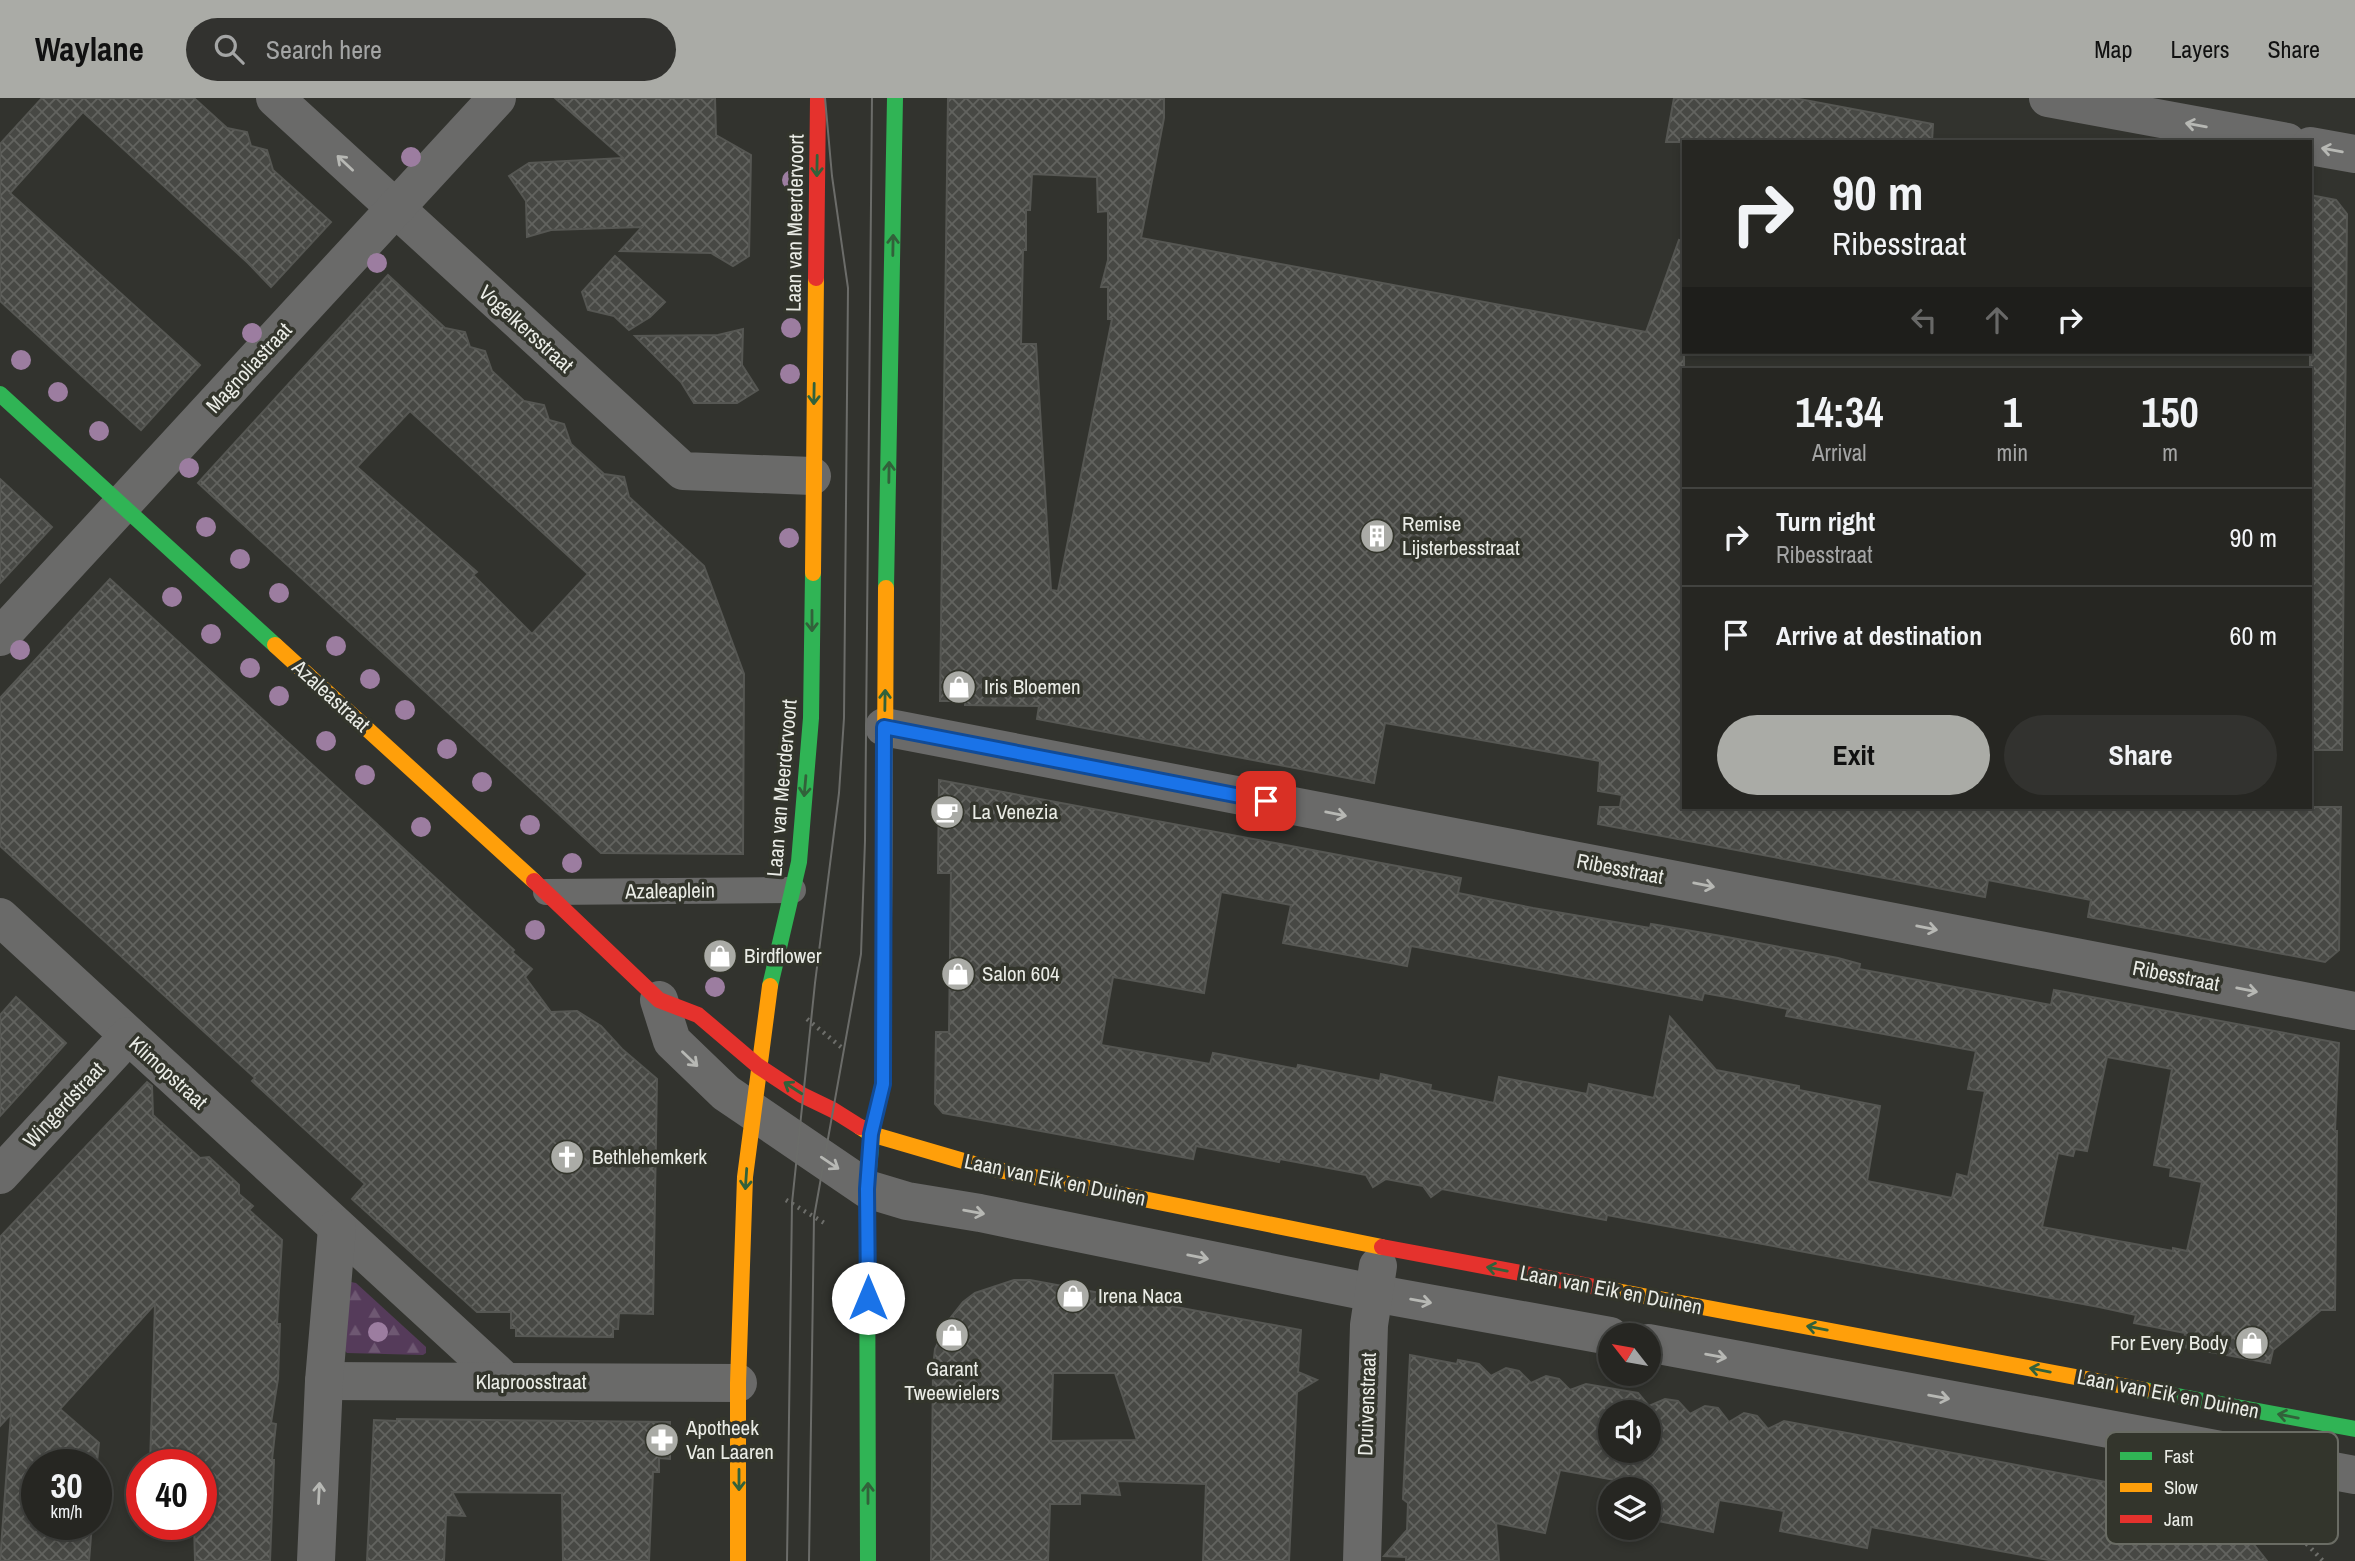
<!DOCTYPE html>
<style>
body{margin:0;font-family:"Archivo Narrow",sans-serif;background:#32322f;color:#f1f3f6;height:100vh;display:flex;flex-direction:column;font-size:26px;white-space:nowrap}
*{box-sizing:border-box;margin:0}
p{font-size:23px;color:#a4a5a5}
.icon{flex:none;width:38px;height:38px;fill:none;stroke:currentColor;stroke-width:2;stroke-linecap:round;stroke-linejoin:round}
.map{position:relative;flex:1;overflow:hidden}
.side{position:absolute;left:1682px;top:270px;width:630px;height:441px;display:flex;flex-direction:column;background:#262622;border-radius:0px;box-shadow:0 4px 10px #0003,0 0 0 2px #424340}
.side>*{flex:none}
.hud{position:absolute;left:1682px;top:42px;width:630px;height:214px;border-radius:0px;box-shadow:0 4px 10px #0003,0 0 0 2px #424340;background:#262622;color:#f1f3f6;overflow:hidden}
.needle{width:46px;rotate:301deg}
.tools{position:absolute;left:1598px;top:1225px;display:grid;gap:14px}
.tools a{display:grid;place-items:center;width:63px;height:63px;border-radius:50%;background:#262622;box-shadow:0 4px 10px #0003,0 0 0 2px #424340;font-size:35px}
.speed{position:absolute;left:21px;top:1351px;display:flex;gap:14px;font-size:35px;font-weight:700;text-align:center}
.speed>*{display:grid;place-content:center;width:91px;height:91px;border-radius:50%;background:#262622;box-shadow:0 4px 10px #0003,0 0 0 2px #424340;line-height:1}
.speed small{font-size:18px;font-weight:400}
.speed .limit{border:10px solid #d22;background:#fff;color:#111}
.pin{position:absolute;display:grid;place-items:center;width:60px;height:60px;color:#fff;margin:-30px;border-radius:14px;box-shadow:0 4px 10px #0006}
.me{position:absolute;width:77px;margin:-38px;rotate:0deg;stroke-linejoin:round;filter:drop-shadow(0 0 5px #0008)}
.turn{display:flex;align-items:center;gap:24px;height:147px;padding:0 35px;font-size:32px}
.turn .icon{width:91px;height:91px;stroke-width:2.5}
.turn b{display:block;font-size:49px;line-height:60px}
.lanes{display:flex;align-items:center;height:66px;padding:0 35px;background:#0003;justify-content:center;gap:35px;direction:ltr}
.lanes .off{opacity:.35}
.eta{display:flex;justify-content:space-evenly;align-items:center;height:119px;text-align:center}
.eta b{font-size:42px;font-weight:800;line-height:49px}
.primary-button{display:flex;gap:14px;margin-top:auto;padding:14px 35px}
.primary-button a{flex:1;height:80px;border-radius:42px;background:#aaaba6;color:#111;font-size:28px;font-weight:800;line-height:80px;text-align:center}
.primary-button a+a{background:#32322f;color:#f1f3f6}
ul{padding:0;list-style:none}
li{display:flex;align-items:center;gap:21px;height:98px;padding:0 35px;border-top:2px solid #424340}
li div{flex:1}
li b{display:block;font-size:26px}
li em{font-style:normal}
header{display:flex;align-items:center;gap:42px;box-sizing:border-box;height:98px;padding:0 35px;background:#aaaba6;color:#111}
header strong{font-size:33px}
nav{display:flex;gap:38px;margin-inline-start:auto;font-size:24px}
.search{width:490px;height:63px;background:#32322f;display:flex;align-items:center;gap:18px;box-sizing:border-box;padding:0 24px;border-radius:38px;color:#a4a5a5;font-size:26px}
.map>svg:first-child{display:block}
.forest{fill:url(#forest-firs)}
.building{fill:url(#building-cross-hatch);stroke:#565753;stroke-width:2;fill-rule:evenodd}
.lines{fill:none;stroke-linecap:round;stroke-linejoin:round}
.path{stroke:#6d6e6a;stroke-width:4.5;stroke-dasharray:2 5;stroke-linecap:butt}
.lane{stroke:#6a6a69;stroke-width:26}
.street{stroke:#6a6a69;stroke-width:38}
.fast{stroke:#30b455;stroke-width:16}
.slow{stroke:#ff9f0a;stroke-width:16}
.jam{stroke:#e5322d;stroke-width:16}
.tram{stroke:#6b6c69;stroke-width:2}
.tree{fill:#9c7da0}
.oneway{stroke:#b7b8b4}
.oneway2{stroke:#32613a}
.route-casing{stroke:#114b97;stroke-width:18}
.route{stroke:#1a73e8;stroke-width:12}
.labels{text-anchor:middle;stroke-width:7;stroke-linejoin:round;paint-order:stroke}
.street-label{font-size:21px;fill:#eaece6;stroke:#33352c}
.poi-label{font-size:21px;fill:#eaece6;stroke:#33352c;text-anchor:start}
.key{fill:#33352c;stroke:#6a6c64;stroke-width:2}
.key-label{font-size:19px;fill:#eaece6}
</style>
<header>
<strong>Waylane</strong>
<div class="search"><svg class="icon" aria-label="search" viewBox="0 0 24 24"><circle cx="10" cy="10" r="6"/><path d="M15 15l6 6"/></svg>Search here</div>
<nav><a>Map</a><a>Layers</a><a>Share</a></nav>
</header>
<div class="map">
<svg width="2355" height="1463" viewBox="0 0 2355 1463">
<defs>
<pattern id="forest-firs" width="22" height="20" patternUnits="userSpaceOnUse" patternTransform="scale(1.75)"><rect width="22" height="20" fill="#553b5a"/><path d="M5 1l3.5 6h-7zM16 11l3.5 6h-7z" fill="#6e5872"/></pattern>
<pattern id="building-cross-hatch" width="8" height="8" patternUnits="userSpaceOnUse" patternTransform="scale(1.75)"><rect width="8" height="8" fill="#474844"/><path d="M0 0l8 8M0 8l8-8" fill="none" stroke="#62635f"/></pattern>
</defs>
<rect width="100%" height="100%" fill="#32332e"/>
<path class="forest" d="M351 1184 356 1185 426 1249V1255L423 1257 347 1255 344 1252Z"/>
<g class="building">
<path d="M42 0H194L227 30 247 34 251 48 267 52 273 72 331 124 271 189 248 165 83 14 10 95 200 267 141 332 0 203V46Z"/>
<path d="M555 0H715L716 37 751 57 749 158 733 168 711 155 620 153 642 129 551 132 527 139 526 103 509 78 529 65 623 60Z"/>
<path d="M948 0H1164V20L1141 140 1646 234 1679 142 1684 143V709H2341L2339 852 2325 864 2088 819 2091 802 1988 782 1985 799 1598 726 1600 709H1620L1622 697 1598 693 1600 663 1385 625 1374 685 1037 621 1039 608 965 607V603H940ZM1032 76 1097 79 1098 114 1108 113V162L1101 189H1108V221H1112L1058 493 1051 492 1036 246H1021L1023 152H1026V112H1030Z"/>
<path d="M1674 0H1794L1933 26 1932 44H1666Z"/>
<path d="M2310 97 2336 102 2347 116 2342 652H2310Z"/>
<path d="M615 158 665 204 650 219 629 232 614 218 588 212 582 194Z"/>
<path d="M388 177 445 230 465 234 470 249 485 253 492 273 524 303 544 307 549 322 564 326 571 346 604 376 624 379 629 399 704 468 744 576 743 756 601 755 198 385ZM410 313 588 476 532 536 473 477 477 474 357 369Z"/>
<path d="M743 231 742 267 758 292 737 305H694L681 284 635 238 718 237Z"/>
<path d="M0 381 52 429 0 485Z"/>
<path d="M110 481 514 852 512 854 532 871 525 879 551 914 577 913 601 928 622 951 657 981 653 1216 619 1215 618 1231H613V1239L516 1238V1230H511V1214H477L352 1101 365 1086 252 983 255 980 0 748V600Z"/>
<path d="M939 682 1461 780 1458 795 1533 810 1650 830 1651 826 1727 839 1838 860 1860 866 1859 871 2051 907 2054 892 2339 945 2335 1033H2337L2335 1212H2321L2273 1252 2270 1265 2183 1249 2185 1235 2134 1225 2136 1217 2099 1209 1607 1117 1606 1122 1442 1091 1431 1099 1423 1088 1386 1081 1373 1089 1366 1077 1280 1061 1279 1064 1196 1048 1193 1061 943 1015 935 1006 936 934H949L951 775H938ZM1221 794 1291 807 1283 845 1305 849 1407 868 1411 848 1702 902 1704 895 1737 901 1788 911 1786 918 1976 953 1968 991 1985 993 1968 1079 1957 1076 1952 1100 1867 1083 1880 1008 1799 992V988L1716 972 1670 919 1654 1000 1589 986 1587 996 1499 979 1494 1005 1430 992 1431 987 1381 976 1380 983 1298 967 1297 971 1213 955 1210 966 1101 947 1113 879 1204 895ZM2107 959 2172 971 2154 1067 2171 1070 2170 1078 2202 1084 2187 1153 2173 1150V1153L2042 1129 2058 1055 2073 1058 2075 1051 2087 1053Z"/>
<path d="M16 899 66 945 0 1018V917Z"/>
<path d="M147 984 152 988 153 1017 200 1060 209 1059 239 1087V1096L253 1108 249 1112 282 1142 277 1226H280L278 1281 271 1325 276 1326 272 1362H274L270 1463H195L194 1426H201V1367H150L155 1206 60 1311 99 1345 96 1373V1367H37V1426H92L89 1463H0L11 1316 0 1328V1139Z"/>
<path d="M1014 1182H1030L1301 1232 1298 1274 1317 1282 1297 1294 1289 1463H1203L1206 1386 1117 1383 1120 1397 1080 1395V1406H1050L1048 1463H931L933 1269 935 1251 948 1223 963 1204 975 1195ZM1053 1275H1115L1137 1342 1051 1343Z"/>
<path d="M1410 1257 1457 1266 1458 1262 1479 1266 1491 1278 1506 1270 1519 1273 1531 1285 1546 1278 1559 1281 1570 1292 1586 1286 1638 1295 1649 1308 1665 1301 1678 1303 1690 1316 1705 1308 1718 1310 1729 1324 1744 1315 1757 1318 1768 1331 1784 1323 2244 1410 2240 1429 2267 1463H2054L1871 1429 1867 1450 1780 1433 1784 1413 1719 1402 1713 1434 1648 1421V1388L1560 1372 1545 1435 1496 1425 1499 1463H1406V1459L1384 1458 1407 1432 1408 1405 1403 1401ZM1610 1314H1648V1353H1610Z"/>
<path d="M397 1321 670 1324V1361L659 1360V1374H653L649 1463H563L562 1395 452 1394 465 1418 446 1417 444 1463H367L374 1322 397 1323Z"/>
</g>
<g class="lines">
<g class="path">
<path d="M807 921 841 949"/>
<path d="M786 1102 826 1126"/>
<path d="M2268 1405 2323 1463"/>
</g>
<path class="lane" d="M546 794 793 792"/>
<g class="street">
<path d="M275 0 683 373 812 378"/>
<path d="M2048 0 2287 44"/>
<path d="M2310 48 2355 56"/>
<path d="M0 539 497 0"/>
<path d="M884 629 2355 913"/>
<path d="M0 819 506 1284"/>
<path d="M659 902 672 943 726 995 867 1091 907 1103 980 1115 1373 1195 1610 1238"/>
<path d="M0 1077 128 938"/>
<path d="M1648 1245 2355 1377"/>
<path d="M324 1283 738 1285"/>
<path d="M316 1463 324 1283 337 1130"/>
<path d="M1362 1463 1369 1227 1378 1168"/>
</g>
<g class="fast">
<path d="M0 296 275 547"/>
<path d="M886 490 895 0"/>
<path d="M770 888 799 764 811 620 813 475"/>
<path d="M2145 1292 2355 1331"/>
<path d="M868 1463 867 1091 873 1029"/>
</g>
<g class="slow">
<path d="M813 475 816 180"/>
<path d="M275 547 534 783"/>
<path d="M860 1029 871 1036 984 1069 1382 1149"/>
<path d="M873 1029 883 986 886 490"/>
<path d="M1606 1191 2145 1292"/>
<path d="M738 1463V1285L745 1079 770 888"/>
</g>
<g class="jam">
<path d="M816 180 818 0"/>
<path d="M534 783 659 902 698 917 758 968 802 997 833 1012 860 1029"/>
<path d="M1382 1149 1606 1191"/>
</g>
<g class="tram">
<path d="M787 1463 792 1105 815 885 839 695 844 620 848 190 832 78 825 0"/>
<path d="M809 1463 814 1119 861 856 865 743 872 0"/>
</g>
</g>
<g class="tree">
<circle cx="411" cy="59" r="10"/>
<circle cx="792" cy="82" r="10"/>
<circle cx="377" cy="165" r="10"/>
<circle cx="791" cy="230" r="10"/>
<circle cx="252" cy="235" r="10"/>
<circle cx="21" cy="262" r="10"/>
<circle cx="790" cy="276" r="10"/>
<circle cx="58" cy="294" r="10"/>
<circle cx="99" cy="333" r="10"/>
<circle cx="189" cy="370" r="10"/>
<circle cx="206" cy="429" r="10"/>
<circle cx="789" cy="440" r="10"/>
<circle cx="240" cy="461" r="10"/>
<circle cx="279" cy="495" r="10"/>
<circle cx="172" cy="499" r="10"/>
<circle cx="211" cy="536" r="10"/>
<circle cx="336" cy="548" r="10"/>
<circle cx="20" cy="552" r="10"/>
<circle cx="250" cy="570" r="10"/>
<circle cx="370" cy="581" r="10"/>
<circle cx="279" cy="598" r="10"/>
<circle cx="405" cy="612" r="10"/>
<circle cx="326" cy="643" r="10"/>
<circle cx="447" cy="651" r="10"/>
<circle cx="365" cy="677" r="10"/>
<circle cx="482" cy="684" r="10"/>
<circle cx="530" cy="727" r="10"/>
<circle cx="421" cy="729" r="10"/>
<circle cx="572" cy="765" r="10"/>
<circle cx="535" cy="832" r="10"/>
<circle cx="715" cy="889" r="10"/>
<circle cx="378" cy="1234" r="10"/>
</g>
<defs><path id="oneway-shaft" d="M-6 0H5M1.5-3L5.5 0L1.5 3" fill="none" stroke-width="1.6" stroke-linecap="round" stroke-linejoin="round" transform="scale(1.75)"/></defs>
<g class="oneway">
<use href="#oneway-shaft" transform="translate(2196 27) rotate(-170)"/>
<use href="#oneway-shaft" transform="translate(2332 52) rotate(-170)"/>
<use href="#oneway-shaft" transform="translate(345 65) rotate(-137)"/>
<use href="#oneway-shaft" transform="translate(1336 716) rotate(11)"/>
<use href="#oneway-shaft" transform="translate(1704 787) rotate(11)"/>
<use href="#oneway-shaft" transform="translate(1927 830) rotate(11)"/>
<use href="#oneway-shaft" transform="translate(2247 892) rotate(11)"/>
<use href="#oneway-shaft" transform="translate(690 961) rotate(44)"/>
<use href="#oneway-shaft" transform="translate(830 1065) rotate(34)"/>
<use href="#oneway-shaft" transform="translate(974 1114) rotate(10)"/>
<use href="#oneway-shaft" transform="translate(1198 1159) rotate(11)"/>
<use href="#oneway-shaft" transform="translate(1421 1203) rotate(10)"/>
<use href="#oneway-shaft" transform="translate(1716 1258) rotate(10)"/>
<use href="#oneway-shaft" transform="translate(1939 1299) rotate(10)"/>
<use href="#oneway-shaft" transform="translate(319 1395) rotate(-87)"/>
</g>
<g class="oneway2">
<use href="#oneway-shaft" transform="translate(817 68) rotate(91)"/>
<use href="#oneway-shaft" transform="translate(893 147) rotate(-89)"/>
<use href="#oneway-shaft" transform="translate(814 296) rotate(91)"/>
<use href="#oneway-shaft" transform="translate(889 374) rotate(-89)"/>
<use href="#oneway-shaft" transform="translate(812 523) rotate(90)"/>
<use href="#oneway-shaft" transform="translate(885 602) rotate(-89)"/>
<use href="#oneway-shaft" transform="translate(805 688) rotate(95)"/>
<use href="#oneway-shaft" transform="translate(793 990) rotate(-147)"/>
<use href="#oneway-shaft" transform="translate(746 1081) rotate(94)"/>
<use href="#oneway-shaft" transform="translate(1497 1171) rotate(-169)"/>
<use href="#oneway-shaft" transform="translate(1817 1230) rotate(-169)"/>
<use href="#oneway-shaft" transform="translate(2040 1272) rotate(-169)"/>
<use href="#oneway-shaft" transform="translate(2288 1318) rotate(-169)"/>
<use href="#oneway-shaft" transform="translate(739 1382) rotate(90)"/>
<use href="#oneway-shaft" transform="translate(868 1395) rotate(-90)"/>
</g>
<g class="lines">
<g class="route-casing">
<path id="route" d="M868 1200 867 1091 871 1036 883 986 884 629 1266 703"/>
</g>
<use href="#route" class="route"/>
</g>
<defs>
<g id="building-disc" transform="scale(1.75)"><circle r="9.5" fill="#aaaba6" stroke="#33352c"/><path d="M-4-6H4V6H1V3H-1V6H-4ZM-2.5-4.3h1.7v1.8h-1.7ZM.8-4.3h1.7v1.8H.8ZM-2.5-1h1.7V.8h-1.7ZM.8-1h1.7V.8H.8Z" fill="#fff"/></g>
<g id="shop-disc" transform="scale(1.75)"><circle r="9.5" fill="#aaaba6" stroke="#33352c"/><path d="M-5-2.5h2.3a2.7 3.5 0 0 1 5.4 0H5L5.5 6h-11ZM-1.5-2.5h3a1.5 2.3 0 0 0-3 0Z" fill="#fff"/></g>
<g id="cafe-disc" transform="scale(1.75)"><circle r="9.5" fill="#aaaba6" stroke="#33352c"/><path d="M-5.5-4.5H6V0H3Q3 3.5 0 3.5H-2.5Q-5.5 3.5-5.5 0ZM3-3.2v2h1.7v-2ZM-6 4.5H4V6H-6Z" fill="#fff"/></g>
<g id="church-disc" transform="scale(1.75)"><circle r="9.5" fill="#aaaba6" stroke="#33352c"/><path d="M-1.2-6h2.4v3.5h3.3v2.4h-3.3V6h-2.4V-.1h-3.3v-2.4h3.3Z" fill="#fff"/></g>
<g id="pharmacy-disc" transform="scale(1.75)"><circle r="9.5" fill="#aaaba6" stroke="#33352c"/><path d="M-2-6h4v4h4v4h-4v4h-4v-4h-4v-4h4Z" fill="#fff"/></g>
</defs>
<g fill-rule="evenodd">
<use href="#building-disc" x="1377" y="438"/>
<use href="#shop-disc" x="959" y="589"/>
<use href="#cafe-disc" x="947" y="714"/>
<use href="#shop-disc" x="720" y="858"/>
<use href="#shop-disc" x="958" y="876"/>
<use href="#church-disc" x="567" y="1059"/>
<use href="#shop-disc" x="1073" y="1198"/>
<use href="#shop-disc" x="952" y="1237"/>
<use href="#shop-disc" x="2252" y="1245"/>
<use href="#pharmacy-disc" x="662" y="1342"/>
</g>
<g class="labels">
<g class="street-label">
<text transform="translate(795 125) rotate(-89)" y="7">Laan van Meerdervoort</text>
<text transform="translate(526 231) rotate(42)" y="7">Vogelkersstraat</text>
<text transform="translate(249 270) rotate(-47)" y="7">Magnoliastraat</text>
<text transform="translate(331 598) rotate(42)" y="7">Azaleastraat</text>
<text transform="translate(782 690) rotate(-85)" y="7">Laan van Meerdervoort</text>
<text transform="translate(1620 771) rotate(11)" y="7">Ribesstraat</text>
<text transform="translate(670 793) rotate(-1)" y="7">Azaleaplein</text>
<text transform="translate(2176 878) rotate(11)" y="7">Ribesstraat</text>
<text transform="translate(168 975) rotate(42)" y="7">Klimopstraat</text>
<text transform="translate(64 1007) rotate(-47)" y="7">Wingerdstraat</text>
<text transform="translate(1055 1082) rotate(12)" y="7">Laan van Eik en Duinen</text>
<text transform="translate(1611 1192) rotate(11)" y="7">Laan van Eik en Duinen</text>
<text x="531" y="1291">Klaproosstraat</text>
<text transform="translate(2168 1296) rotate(11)" y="7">Laan van Eik en Duinen</text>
<text transform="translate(1367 1306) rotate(-88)" y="7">Druivenstraat</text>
</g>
<g class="poi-label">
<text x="1402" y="433">Remise<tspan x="1402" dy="24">Lijsterbesstraat</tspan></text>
<text x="984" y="596">Iris Bloemen</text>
<text x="972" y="721">La Venezia</text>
<text x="744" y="865">Birdflower</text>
<text x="982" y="883">Salon 604</text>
<text x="592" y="1066">Bethlehemkerk</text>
<text x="1098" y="1205">Irena Naca</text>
<text x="2228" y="1252" text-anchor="end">For Every Body</text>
<text x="952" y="1278" text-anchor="middle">Garant<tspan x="952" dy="24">Tweewielers</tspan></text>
<text x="686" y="1337">Apotheek<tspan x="686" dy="24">Van Laaren</tspan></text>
</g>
</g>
<rect x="2106" y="1334" width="232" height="112" rx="10" class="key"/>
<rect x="2120" y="1354" width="32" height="8" fill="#30b455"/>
<rect x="2120" y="1385" width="32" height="9" fill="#ff9f0a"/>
<rect x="2120" y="1417" width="32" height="8" fill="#e5322d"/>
<g class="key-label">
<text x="2164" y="1365">Fast</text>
<text x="2164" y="1396">Slow</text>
<text x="2164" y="1428">Jam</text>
</g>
</svg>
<div class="tools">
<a><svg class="needle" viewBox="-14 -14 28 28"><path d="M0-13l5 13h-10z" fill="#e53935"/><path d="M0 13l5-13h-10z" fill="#a4a5a5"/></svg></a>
<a><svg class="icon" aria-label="sound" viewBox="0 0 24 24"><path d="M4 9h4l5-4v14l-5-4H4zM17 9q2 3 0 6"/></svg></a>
<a><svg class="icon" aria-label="layers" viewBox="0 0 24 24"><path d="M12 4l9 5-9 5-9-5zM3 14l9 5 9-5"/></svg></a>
</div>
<div class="speed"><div>30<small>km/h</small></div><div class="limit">40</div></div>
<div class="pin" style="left:1266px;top:703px;background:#d93025"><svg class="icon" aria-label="arrive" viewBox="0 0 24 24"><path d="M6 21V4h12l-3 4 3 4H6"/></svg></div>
<svg class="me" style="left:868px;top:1200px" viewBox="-20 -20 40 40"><circle r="19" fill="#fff"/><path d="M0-13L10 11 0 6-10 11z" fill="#1a73e8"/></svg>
<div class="hud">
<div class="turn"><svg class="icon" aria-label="right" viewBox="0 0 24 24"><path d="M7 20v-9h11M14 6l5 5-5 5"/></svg><div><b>90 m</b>Ribesstraat</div></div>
<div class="lanes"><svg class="icon off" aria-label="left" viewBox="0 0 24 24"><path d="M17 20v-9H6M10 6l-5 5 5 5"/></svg><svg class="icon off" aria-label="ahead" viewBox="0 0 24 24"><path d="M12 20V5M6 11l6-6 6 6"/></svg><svg class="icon" aria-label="right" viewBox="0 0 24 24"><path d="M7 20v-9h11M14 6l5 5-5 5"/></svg></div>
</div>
<section class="side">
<div class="eta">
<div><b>14:34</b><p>Arrival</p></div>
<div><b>1</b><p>min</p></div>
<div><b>150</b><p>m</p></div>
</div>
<ul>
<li><svg class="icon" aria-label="right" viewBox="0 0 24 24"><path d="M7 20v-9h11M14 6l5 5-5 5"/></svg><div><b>Turn right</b><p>Ribesstraat</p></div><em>90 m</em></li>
<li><svg class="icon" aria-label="arrive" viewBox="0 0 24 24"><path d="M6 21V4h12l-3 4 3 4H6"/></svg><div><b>Arrive at destination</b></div><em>60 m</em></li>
</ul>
<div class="primary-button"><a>Exit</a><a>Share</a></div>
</section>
</div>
